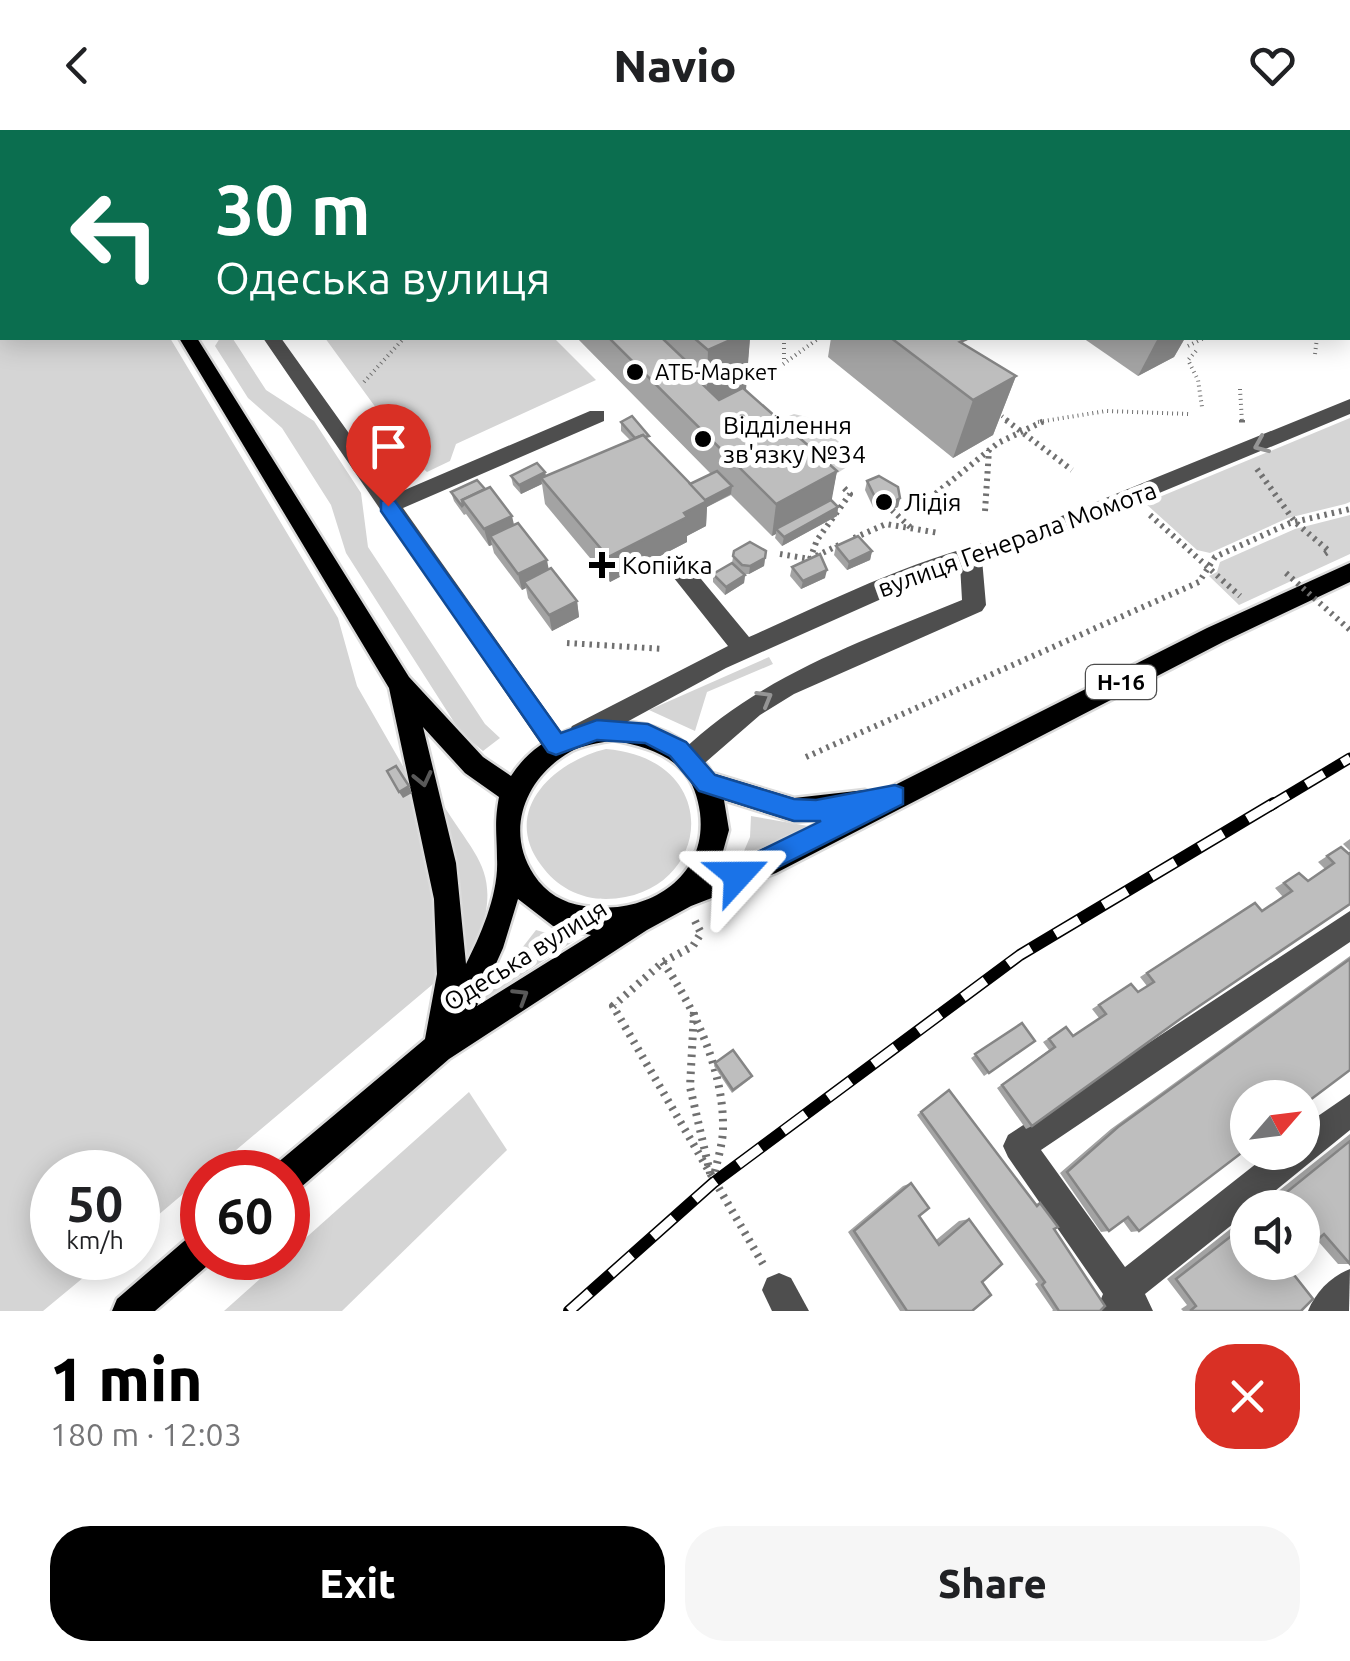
<!DOCTYPE html>
<meta charset="utf-8">
<style>
body{margin:0;font-family:Ubuntu,sans-serif;background:#f6f6f6;color:#202124;height:100vh;display:flex;flex-direction:column;font-size:38px;white-space:nowrap}
*{box-sizing:border-box;margin:0}
p{font-size:32px;color:#757577}
.icon{flex:none;width:55px;height:55px;fill:none;stroke:currentColor;stroke-width:2;stroke-linecap:round;stroke-linejoin:round}
.map{position:relative;height:1181px;overflow:hidden}
.sheet{display:flex;flex-direction:column;background:#fff;flex:1}
.sheet>*{flex:none}
.hud{position:absolute;left:0px;top:0px;width:1350px;height:210px;box-shadow:0 5px 25px #0003;background:#0b6e4f;color:#fff;overflow:hidden}
.needle{width:65px;rotate:62deg}
.fabs{position:absolute;left:1230px;top:950px;display:grid;gap:20px}
.fabs a{display:grid;place-items:center;width:90px;height:90px;border-radius:50%;background:#fff;box-shadow:0 5px 25px #0003;font-size:50px}
.speed{position:absolute;left:30px;top:1020px;display:flex;gap:20px;font-size:50px;font-weight:700;text-align:center}
.speed>*{display:grid;place-content:center;width:130px;height:130px;border-radius:50%;background:#fff;box-shadow:0 5px 25px #0003;line-height:1}
.speed small{font-size:25px;font-weight:400}
.speed .limit{border:15px solid #d22;background:#fff;color:#111}
.pin{position:absolute;display:grid;place-items:center;width:85px;height:85px;color:#fff;margin:-102px -42px;border-radius:50% 50% 50% 0;rotate:-45deg;box-shadow:0 0 10px #0007}
.pin .icon{rotate:45deg}
.me{position:absolute;width:110px;margin:-55px;rotate:66deg;stroke-linejoin:round;filter:drop-shadow(0 0 8px #0008)}
.turn{display:flex;align-items:center;gap:35px;height:210px;padding:0 50px;font-size:45px}
.turn .icon{width:130px;height:130px;stroke-width:2.5}
.turn b{display:block;font-size:70px;line-height:85px}
.round{display:grid;place-items:center;flex:none;width:105px;height:105px;border-radius:40px;background:#f6f6f6}
.summary{display:flex;align-items:center;justify-content:space-between;height:170px;padding:0 50px}
h1{font-size:60px;font-weight:800;line-height:75px;color:#000}
.button{display:flex;gap:20px;margin-top:auto;padding:20px 50px}
.button a{flex:1;height:115px;border-radius:40px;background:#000;color:#fff;font-size:40px;font-weight:800;line-height:115px;text-align:center}
.button a+a{background:#f6f6f6;color:#202124}
header{display:flex;justify-content:space-between;align-items:center;height:130px;padding:0 50px;background:#fff;font-size:45px;font-weight:800}
.map>svg:first-child{display:block}
.green{fill:#d5d5d5}
.lines{fill:none;stroke-linecap:round;stroke-linejoin:round}
.major-casing{stroke:#dbdbdb;stroke-width:5}
.path-far2{stroke:#707070;stroke-width:4;stroke-dasharray:1 4;stroke-linecap:butt}
.path-far1{stroke:#707070;stroke-width:6;stroke-dasharray:2.5 5;stroke-linecap:butt}
.path{stroke:#707070;stroke-width:8;stroke-dasharray:2.5 6;stroke-linecap:butt}
.minor{fill:#4e4e4e;fill-rule:evenodd}
.major{fill:#000;fill-rule:evenodd}
.rail-far1-casing{stroke:#000;stroke-width:11}
.rail-casing{stroke:#000;stroke-width:12}
.rail-far1{stroke:#fff;stroke-width:8;stroke-dasharray:21;stroke-linecap:butt}
.rail{stroke:#fff;stroke-width:9;stroke-dasharray:28;stroke-linecap:butt}
.path-bridge{stroke:#707070;stroke-width:6;stroke-dasharray:2.5 5;stroke-linecap:butt}
.wall{fill:#a3a3a3}
.shaded-wall{fill:#858585}
.building{fill:#bebebe;stroke:#858585;stroke-width:2.5}
.oneway{stroke:#959595}
.oneway2{stroke:#595959}
.route{fill:#1a73e8;stroke:#114b97;stroke-width:2.5}
.poi-dot{fill:#000;stroke:#fff;stroke-width:4}
.labels{text-anchor:middle;stroke-width:10;stroke-linejoin:round;paint-order:stroke}
.far-poi-label{font-size:22px;fill:#000;stroke:#fff;text-anchor:start}
.shield{fill:#fff;stroke:#4c4c4c;stroke-width:2.5}
.shield-label{font-size:22px;font-weight:bold;fill:#000}
.poi-label{font-size:25px;fill:#000;stroke:#fff;text-anchor:start}
.street-label{font-size:25px;fill:#000;stroke:#fff}
</style>
<header><svg class="icon" aria-label="back" viewBox="0 0 24 24"><path d="M15 5l-7 7 7 7"/></svg>Navio<svg class="icon" aria-label="heart" viewBox="0 0 24 24"><path d="M12 20l-8-8c-3-5 5-10 8-4 3-6 11-1 8 4z"/></svg></header>
<div class="map">
<svg width="1350" height="1181" viewBox="0 0 1350 1181">
<rect width="100%" height="100%" fill="#fff"/>
<g class="green">
<path d="M0 0 47 2H2V208H170L338 488 357 556 420 666 440 670C479 733 502 740 477 817L210 1042H202V1048L138 1102V1042H52V1128H107L43 1181H0Z"/>
<path d="M220 208 233 209 266 260 314 291 361 363 368 417 485 594 500 608 483 621 461 603 346 423 331 375 282 298 248 268 215 216Z"/>
<path d="M325 208H554L596 250 456 314 450 331 427 342 414 330Z"/>
<path d="M794 284 811 288 852 323 853 333 836 344 779 290Z"/>
<path d="M1350 288V372L1345 374 1288 388 1210 423 1197 420 1145 373Z"/>
<path d="M1350 385V424L1239 475 1209 446 1217 442 1220 432 1295 399Z"/>
<path d="M769 527 773 534 707 562 695 601 649 580Z"/>
<path d="M606 619C727 629 712 767 606 769 579 769 556 756 541 735 500 680 555 631 606 619Z"/>
<path d="M751 686 808 696 741 728 750 707Z"/>
<path d="M536 800 574 811 480 872Z"/>
<path d="M469 962 507 1020 342 1181H224Z"/>
</g>
<g class="lines">
<g class="major-casing">
<g id="major">
<path d="M53 0H69L70 2H55Z"/>
<path d="M179 208H197L409 547 483 627 511 646C554 578 668 569 712 643L794 668 865 660 875 665 1207 498 1350 433V452L1223 512 776 743 691 776 647 800 449 929 300 1058 288 1062V1042H273L276 1034 425 909 437 844 434 769 389 558ZM423 597 465 643 499 667C494 693 497 704 497 729 499 763 481 805 466 834L456 733ZM614 610C639 616 664 621 683 641 693 652 698 668 700 683 708 750 644 786 584 776 563 773 546 763 534 745 504 700 526 647 570 622 582 615 600 613 614 610ZM724 670 794 692 830 688 718 739 729 700ZM518 769 553 796 591 805 477 876 503 818Z"/>
<path d="M202 1101V1128L214 1130 155 1181H112L117 1169 190 1106Z"/>
</g>
</g>
<g class="path-far2">
<path d="M949 0 953 2"/>
<path d="M988 0 992 2"/>
<path d="M1185 0 1190 2"/>
<path d="M1009 2 1016 0"/>
<path d="M1329 2 1334 0"/>
<path d="M784 208V231"/>
<path d="M1188 216 1204 208"/>
<path d="M1196 221 1188 230 1198 250 1202 277"/>
<path d="M1315 224 1317 208"/>
<path d="M771 243 819 208"/>
<path d="M364 252 404 208"/>
<path d="M1240 259 1242 292"/>
<path d="M998 283 1010 292"/>
<path d="M1038 292 1106 281 1189 284"/>
</g>
<g class="path-far1">
<path d="M1006 290 1072 340"/>
<path d="M1242 290V297"/>
<path d="M1257 339 1295 392 1329 421 1323 425"/>
<path d="M924 373 998 313 1046 290"/>
<path d="M892 380 911 398"/>
<path d="M985 381 989 320"/>
<path d="M1150 385 1240 466"/>
<path d="M854 408 886 394 939 403"/>
<path d="M780 424 810 429 843 413"/>
<path d="M810 429 817 410 850 364 841 355"/>
<path d="M567 513 664 519"/>
<path d="M806 627 1199 452 1215 427 1290 393 1350 379"/>
</g>
<g class="path">
<path d="M695 791 701 803 693 816 663 832 613 876 763 1134"/>
<path d="M663 832C694 878 724 940 723 998 723 1015 716 1034 713 1051"/>
<path d="M694 882 690 957 711 1047"/>
</g>
<g class="minor">
<path d="M263 208H281L393 365 590 281H604V291L403 378 565 607 569 615 565 623 556 626 547 623Z"/>
<path d="M1350 269V284L1024 419 982 429 986 475 982 481 794 564 760 585 699 638 690 641 681 638 677 630 681 622C761 545 861 512 962 470L960 434 726 538 590 612 581 615 572 612 568 604 572 596 728 516 666 438 663 432 666 426H682L749 507C836 468 920 426 1012 406Z"/>
<path d="M1350 781V812L1041 1020 1125 1137 1271 1022H1302V997L1350 964V1000L1254 1078H1248V1082L1145 1164 1153 1181H1096L1103 1164 1008 1027 1003 1016 1008 1005Z"/>
<path d="M1350 1139 1349 1181H1308C1315 1163 1331 1146 1350 1139Z"/>
<path d="M779 1143 791 1148 809 1181H772L762 1160 767 1148Z"/>
</g>
<use href="#major" class="major"/>
<g class="rail-far1-casing">
<path id="rail-far1" d="M1270 676 1350 628"/>
</g>
<g class="rail-casing">
<path id="rail" d="M569 1181 713 1053 1020 825 1274 673"/>
</g>
<use href="#rail-far1" class="rail-far1"/>
<use href="#rail" class="rail"/>
<path class="path-bridge" d="M1286 443 1350 500"/>
</g>
<g class="wall">
<path d="M306 0H488L482 2H308Z"/>
<path d="M1262 0H1299L1297 2H1265Z"/>
<path d="M1341 0H1350V55L1348 53V2H1339Z"/>
<path d="M577 208H750L745 260 837 341 831 370 838 377 837 386 782 416 775 408 776 404 772 406 731 365 707 377 706 396 687 406V412L610 452 545 374 542 354 521 364 513 355 511 346 545 342 546 346 630 310 621 301V292L650 312 690 354 711 344Z"/>
<path d="M831 208H962L964 215 1016 246 993 305 953 328 828 227Z"/>
<path d="M1083 208H1185L1174 227 1138 246Z"/>
<path d="M867 351 900 368 898 377 887 382 873 377 865 360Z"/>
<path d="M451 362 514 395 548 439 577 471 579 487 552 501 528 468 526 458 522 460 494 423 492 415 489 416 466 384 464 385 454 371Z"/>
<path d="M836 416 872 421 870 430 847 440 834 425Z"/>
<path d="M734 421H766L764 436 749 444H743L745 445 744 453 725 465 713 452V444L732 433Z"/>
<path d="M792 437 825 448 801 459 790 446Z"/>
<path d="M1350 709V721L1343 714Z"/>
<path d="M1341 717 1349 724 1183 887 1032 996 1026 999 997 958 1049 920 1043 912 1066 897 1073 906 1099 888 1092 879 1131 854 1138 862 1147 856 1140 847 1255 773 1262 781 1283 767 1275 758 1299 743 1308 751 1325 739 1318 732Z"/>
<path d="M1350 826V940L1139 1101 1131 1102 1123 1091 1109 1101 1101 1102 1060 1043 1111 999Z"/>
<path d="M1022 893 1035 911 984 946 971 928Z"/>
<path d="M715 933 750 949 732 963 714 936Z"/>
<path d="M949 960 1035 1074 1040 1073 1100 1181H1052L1053 1180 1035 1154 1038 1152 917 985Z"/>
<path d="M1350 1004V1134H1338L1317 1110 1302 1078H1257Z"/>
<path d="M911 1053 919 1086 936 1110 959 1091 969 1089 972 1181H900L848 1102 903 1056Z"/>
<path d="M1248 1085V1132L1287 1136 1301 1181H1183L1181 1179 1187 1175 1167 1149Z"/>
</g>
<g class="shaded-wall">
<path d="M388 0H426L427 2H388Z"/>
<path d="M438 0H488L480 2H438Z"/>
<path d="M731 0H885L879 2H724Z"/>
<path d="M1350 111V137L1348 140V112Z"/>
<path d="M735 208H750L746 260 706 279 708 220Z"/>
<path d="M1158 208H1185L1174 227 1138 246Z"/>
<path d="M1016 246 993 305 953 328 973 270Z"/>
<path d="M837 341 831 374 776 399V404L772 406 776 374Z"/>
<path d="M545 342 547 351 541 348 542 354 521 364 519 355Z"/>
<path d="M732 356 731 364 707 377 706 396 687 406V412L610 452 608 427 684 383 694 375Z"/>
<path d="M900 368 898 377 887 382 890 374Z"/>
<path d="M838 377 837 386 782 416 784 407Z"/>
<path d="M512 386 516 403 490 406 492 415 489 416 484 399Z"/>
<path d="M872 421 870 430 847 440 849 432Z"/>
<path d="M765 428 764 436 749 444 750 436Z"/>
<path d="M547 430 550 446 524 452 526 458 522 460 518 444Z"/>
<path d="M827 440 825 448 801 459 803 451Z"/>
<path d="M745 445 744 453 725 465 726 457Z"/>
<path d="M577 471 579 487 552 501 549 485Z"/>
<path d="M409 656 412 663 403 668 399 662Z"/>
</g>
<g class="building">
<path d="M327 0H374L366 2H329Z"/>
<path d="M376 0H391L394 2H379Z"/>
<path d="M617 0H644L646 2H610Z"/>
<path d="M656 0H731L724 2H648Z"/>
<path d="M1088 0H1103L1108 2H1092Z"/>
<path d="M1348 80 1350 81V111L1348 112Z"/>
<path d="M609 208H662L702 246 697 249 719 270 743 258 837 341 776 374Z"/>
<path d="M694 208H735L708 220Z"/>
<path d="M891 208H962L965 210 960 212 1016 246 973 270Z"/>
<path d="M632 286 649 306 645 307 643 305 635 308 621 292Z"/>
<path d="M643 305 707 371 684 383 687 387 608 427 541 348Z"/>
<path d="M537 333 545 342 519 355 511 346Z"/>
<path d="M717 341 732 356 705 370 690 354Z"/>
<path d="M879 346 898 357 900 368 890 374 876 369 867 351Z"/>
<path d="M477 350 485 359 462 370 463 375 462 376 451 362Z"/>
<path d="M490 357 512 386 484 399 462 370Z"/>
<path d="M831 370 838 377 784 407 776 399Z"/>
<path d="M518 393 547 430 518 444 490 406Z"/>
<path d="M858 406 872 421 849 432 836 416Z"/>
<path d="M750 412 766 421 765 428 750 436 742 435 733 426 734 421Z"/>
<path d="M820 424 827 440 803 451 792 437Z"/>
<path d="M732 433 745 445 726 457 713 444Z"/>
<path d="M551 438 577 471 549 485 524 452Z"/>
<path d="M396 636 409 656 399 662 387 641Z"/>
<path d="M1341 717 1349 724 1350 723V774L1183 887 1032 996 1002 955 1055 917 1049 909 1066 897 1073 906 1106 884 1099 875 1131 854 1138 862 1154 852 1147 843 1255 773 1262 781 1292 761 1284 753 1299 743 1308 751 1334 733 1327 726Z"/>
<path d="M1350 829V940L1302 976V968H1248V1018L1139 1101 1128 1087 1109 1101 1067 1042 1118 997Z"/>
<path d="M1022 893 1035 911 989 943 975 924Z"/>
<path d="M733 920 752 946 733 960 715 933Z"/>
<path d="M949 960 1037 1076 1040 1073 1058 1097 1054 1099 1105 1176 1100 1181H1059L1042 1155 1045 1152 921 982Z"/>
<path d="M1350 1011V1134L1324 1104 1302 1123V1078H1267Z"/>
<path d="M911 1053 929 1078 919 1086 939 1115 969 1089 1002 1134 982 1152 991 1165 972 1181H907L854 1101Z"/>
<path d="M1248 1093V1132H1291L1287 1136 1313 1169 1301 1181H1192L1191 1180 1196 1176 1176 1149Z"/>
</g>
<defs><path id="oneway-chevron" d="M-2-3.5L2.5 0L-2 3.5" fill="none" stroke-width="1.6" stroke-linecap="round" stroke-linejoin="round" transform="scale(2.5)"/></defs>
<g class="oneway">
<use href="#oneway-chevron" transform="translate(1261 315) rotate(157)"/>
<use href="#oneway-chevron" transform="translate(765 568) rotate(-30)"/>
</g>
<g class="oneway2">
<use href="#oneway-chevron" transform="translate(423 649) rotate(77)"/>
<use href="#oneway-chevron" transform="translate(521 866) rotate(-32)"/>
</g>
<path class="route" d="M388 369 395 371 561 603 597 590 648 594 686 612 715 645 794 669 816 670 895 655 903 658V674L747 753H729L725 745 729 736 821 691H794L699 661 670 626 645 613 597 610 556 625 548 622 381 381V371Z"/>
<g class="poi-dot">
<circle cx="635" cy="242" r="10"/>
<circle cx="703" cy="309" r="10"/>
<circle cx="884" cy="372" r="10"/>
<path d="M597 420h10v10h10v10h-10v10h-10v-10h-10v-10h10z"/>
</g>
<g class="labels">
<g class="far-poi-label">
<text x="655" y="250">АТБ-Маркет</text>
</g>
<rect class="shield" x="1086" y="535" width="70" height="34" rx="8"/>
<g class="shield-label">
<text x="1121" y="560">Н-16</text>
</g>
<g class="poi-label">
<text x="723" y="304">Відділення<tspan x="723" dy="29">зв'язку №34</tspan></text>
<text x="904" y="381">Лідія</text>
<text x="622" y="444">Копійка</text>
</g>
<g class="street-label">
<text transform="translate(1017 409) rotate(-20)" y="9">вулиця Генерала Момота</text>
<text transform="translate(525 825) rotate(-32)" y="9">Одеська вулиця</text>
</g>
</g>
</svg>
<div class="fabs">
<a><svg class="needle" viewBox="-14 -14 28 28"><path d="M0-13l5 13h-10z" fill="#e53935"/><path d="M0 13l5-13h-10z" fill="#757577"/></svg></a>
<a><svg class="icon" aria-label="sound" viewBox="0 0 24 24"><path d="M4 9h4l5-4v14l-5-4H4zM17 9q2 3 0 6"/></svg></a>
</div>
<div class="speed"><div>50<small>km/h</small></div><div class="limit">60</div></div>
<div class="pin" style="left:388px;top:376px;background:#d93025"><svg class="icon" aria-label="arrive" viewBox="0 0 24 24"><path d="M6 21V4h12l-3 4 3 4H6"/></svg></div>
<svg class="me" style="left:738px;top:745px" viewBox="-20 -20 40 40"><path d="M0-17L14 15 0 8-14 15z" fill="#1a73e8" stroke="#fff" stroke-width="4"/></svg>
<div class="hud">
<div class="turn"><svg class="icon" aria-label="left" viewBox="0 0 24 24"><path d="M17 20v-9H6M10 6l-5 5 5 5"/></svg><div><b>30 m</b>Одеська вулиця</div></div>
</div>
</div>
<section class="sheet">
<div class="summary"><div><h1>1 min</h1><p>180 m · 12:03</p></div><a class="round" style="background:#d93025;color:#fff"><svg class="icon" aria-label="close" viewBox="0 0 24 24"><path d="M6 6l12 12M18 6L6 18"/></svg></a></div>
<div class="button"><a>Exit</a><a>Share</a></div>
</section>
